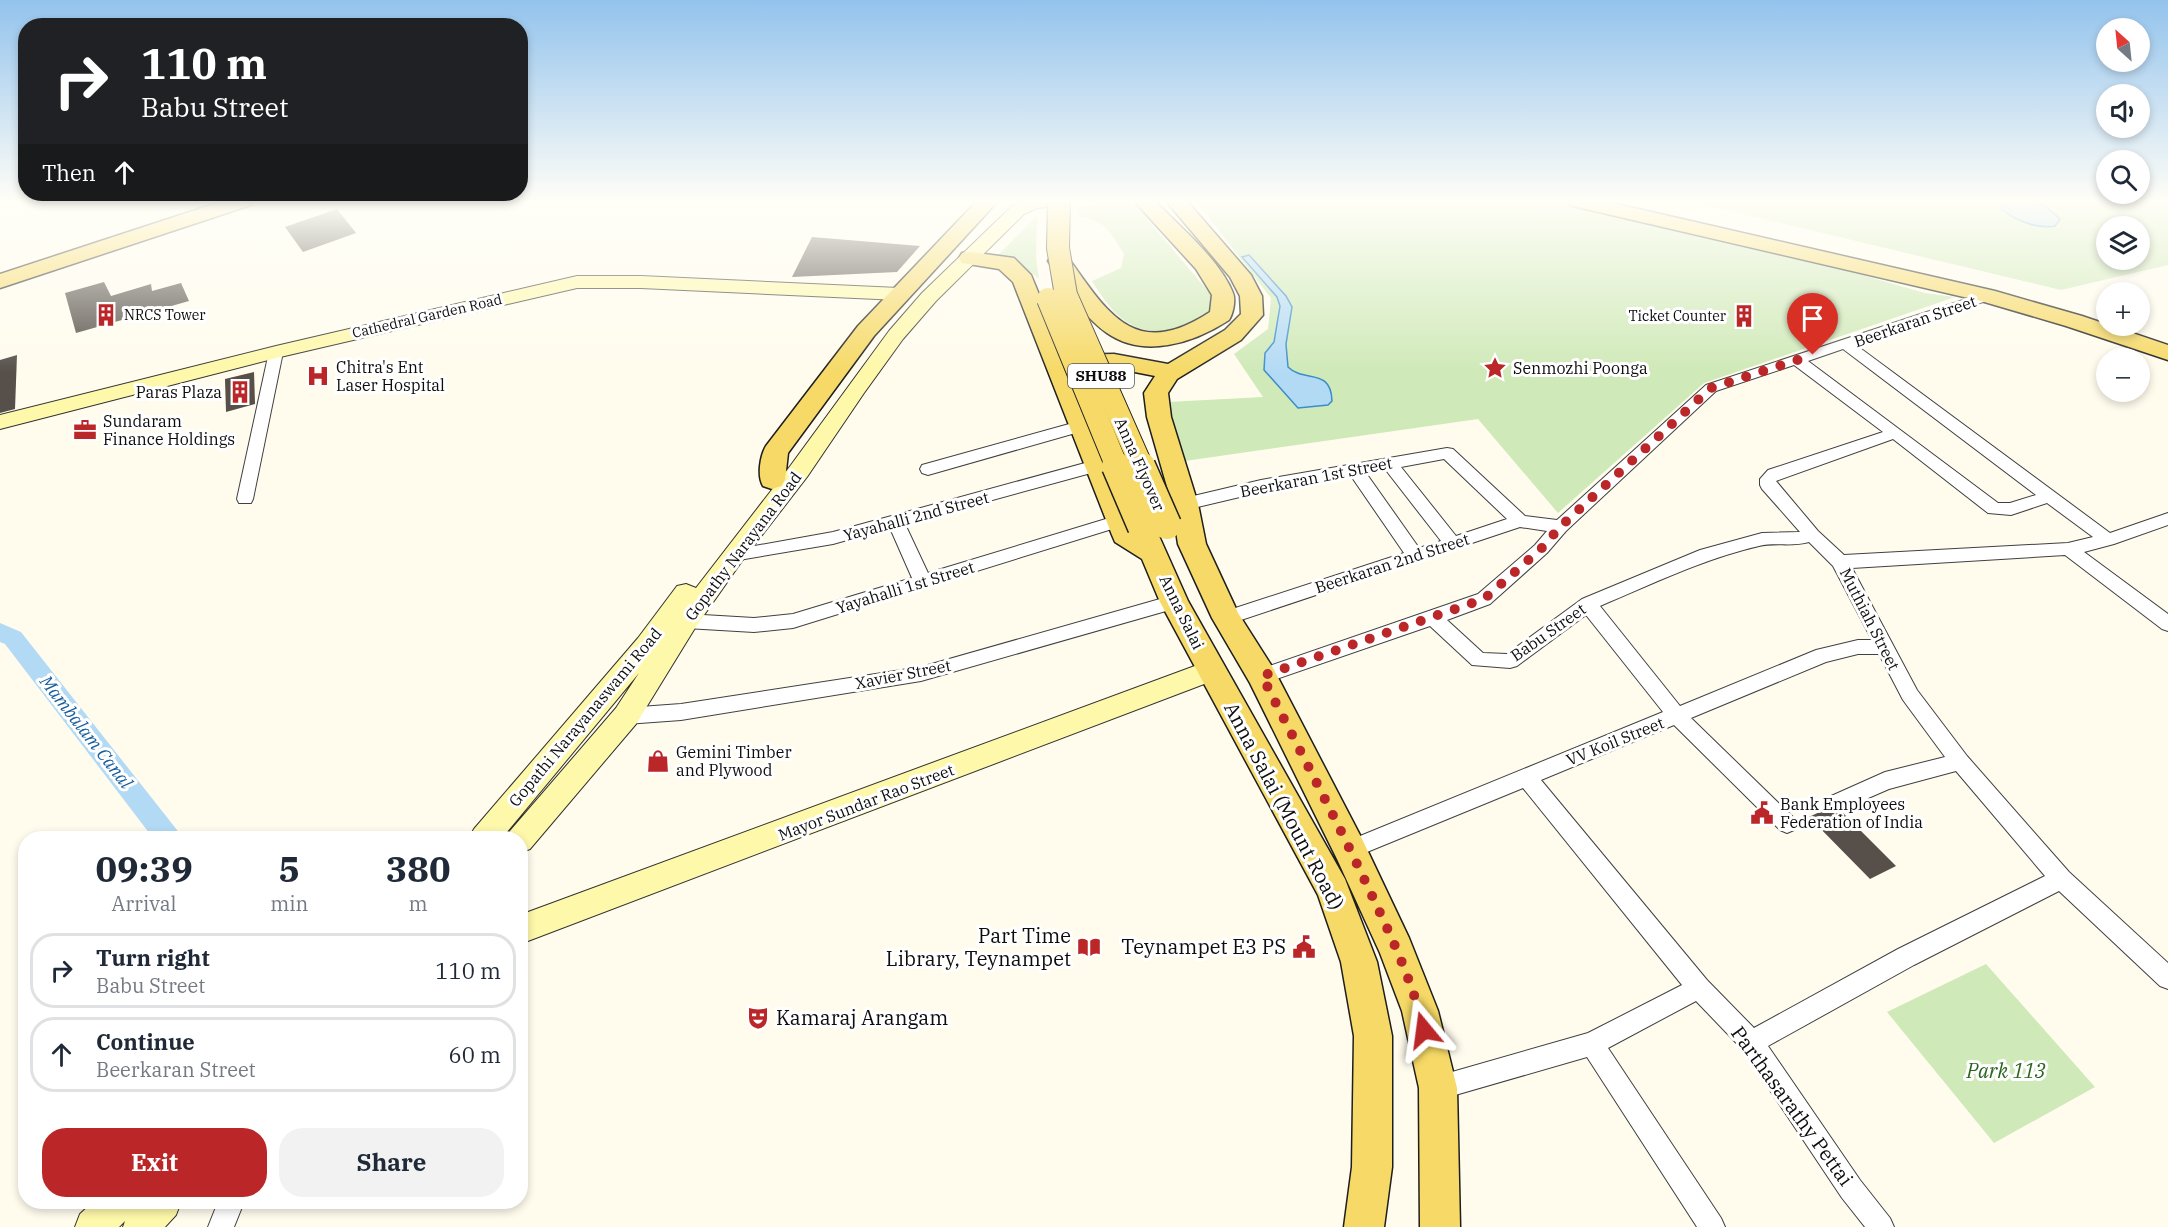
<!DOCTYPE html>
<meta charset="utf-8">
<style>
body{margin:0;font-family:"IBM Plex Serif",serif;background:#f2f2f3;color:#1f2937;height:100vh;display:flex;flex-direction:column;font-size:22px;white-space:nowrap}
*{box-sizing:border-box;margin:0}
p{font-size:20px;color:#747a83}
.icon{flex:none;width:33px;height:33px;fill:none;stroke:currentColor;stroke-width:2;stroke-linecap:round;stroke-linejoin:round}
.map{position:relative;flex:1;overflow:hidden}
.details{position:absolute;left:18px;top:831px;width:510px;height:378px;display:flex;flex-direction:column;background:#fff;border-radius:24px;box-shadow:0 3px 9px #0003}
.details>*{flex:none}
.banner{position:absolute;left:18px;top:18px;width:510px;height:183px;border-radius:24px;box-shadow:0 3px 9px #0003;background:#202124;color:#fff;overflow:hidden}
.needle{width:39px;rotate:333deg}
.tools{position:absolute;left:2096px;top:18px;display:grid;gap:12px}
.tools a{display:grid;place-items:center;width:54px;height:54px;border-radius:50%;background:#fff;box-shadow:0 3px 9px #0003;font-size:30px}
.pin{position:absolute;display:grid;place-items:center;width:51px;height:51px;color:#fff;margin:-62px -26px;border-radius:50% 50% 50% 0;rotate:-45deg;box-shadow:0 0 6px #0007}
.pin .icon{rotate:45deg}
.me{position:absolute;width:66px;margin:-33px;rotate:344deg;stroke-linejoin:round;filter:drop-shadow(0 0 4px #0008)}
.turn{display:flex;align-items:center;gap:21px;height:126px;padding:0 24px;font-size:27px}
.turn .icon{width:78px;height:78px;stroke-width:2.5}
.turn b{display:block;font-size:42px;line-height:51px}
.then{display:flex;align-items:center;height:57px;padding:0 24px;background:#0003;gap:12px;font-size:22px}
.eta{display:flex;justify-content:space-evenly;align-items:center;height:102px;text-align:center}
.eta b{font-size:36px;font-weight:700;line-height:42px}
.button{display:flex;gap:12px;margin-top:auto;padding:12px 24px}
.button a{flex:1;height:69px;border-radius:24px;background:#bb2728;color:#fff;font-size:24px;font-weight:700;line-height:69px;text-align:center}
.button a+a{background:#f2f2f3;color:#1f2937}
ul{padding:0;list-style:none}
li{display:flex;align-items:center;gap:18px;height:75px;margin:0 12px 9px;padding:0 12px;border:3px solid #e0e1e3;border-radius:24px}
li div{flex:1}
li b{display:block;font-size:22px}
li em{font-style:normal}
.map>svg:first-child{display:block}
.green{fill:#cfe9b8;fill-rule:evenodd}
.water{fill:#b3daf5;stroke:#3b8ccb;stroke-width:1.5}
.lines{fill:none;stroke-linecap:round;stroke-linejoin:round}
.canal{fill:#b3daf5;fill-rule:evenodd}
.building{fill:#564f4a}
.street-casing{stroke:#404040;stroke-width:2}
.secondary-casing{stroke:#2f2f2f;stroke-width:2}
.primary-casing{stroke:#1e1e1e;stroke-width:3}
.street{fill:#fff;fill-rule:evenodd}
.secondary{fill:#fef8aa;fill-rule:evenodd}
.primary{fill:#f6d966;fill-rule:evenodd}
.primary-bridge-far1-casing{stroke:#1e1e1e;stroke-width:24;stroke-linecap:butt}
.primary-bridge-casing{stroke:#1e1e1e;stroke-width:31;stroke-linecap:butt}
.primary-bridge-far1{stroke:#f6d966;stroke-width:22}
.primary-bridge{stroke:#f6d966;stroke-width:28}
.route{stroke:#bb2728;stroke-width:10;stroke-dasharray:0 18}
.labels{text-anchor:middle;stroke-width:6;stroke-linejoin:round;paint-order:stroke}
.far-poi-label{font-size:14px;fill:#0d0d0d;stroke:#fff;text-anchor:start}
.far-street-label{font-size:14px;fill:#0d0d0d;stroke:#fff}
.shield{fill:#fff;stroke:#565656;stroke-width:1.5}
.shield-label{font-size:15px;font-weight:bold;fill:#0d0d0d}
.street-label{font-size:16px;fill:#0d0d0d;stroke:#fff}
.poi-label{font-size:16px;fill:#0d0d0d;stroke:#fff;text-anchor:start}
.water-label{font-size:18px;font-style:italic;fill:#185e9d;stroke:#fff}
.near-street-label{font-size:20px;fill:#0d0d0d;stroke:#fff}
.near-poi-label{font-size:20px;fill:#0d0d0d;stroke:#fff;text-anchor:end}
.near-park-label{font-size:20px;font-style:italic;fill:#2a641e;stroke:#fff}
</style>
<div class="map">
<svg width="2168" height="1227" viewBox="0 0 2168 1227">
<rect width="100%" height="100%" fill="#fffcee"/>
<g class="green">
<path d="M1104 201H1126L1137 207 1212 296 1210 310C1179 335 1140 342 1111 308 1104 300 1098 290 1092 281L1121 268 1124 254C1110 231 1106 221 1078 216V208Z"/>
<path d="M1196 201H1551L1848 271 1925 293 1955 297 1704 383 1558 513 1478 419 1185 461 1168 402 1263 397 1234 354 1268 329 1271 298Z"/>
<path d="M2168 201V265L2061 290 1693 202ZM2106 226H2139V260H2106Z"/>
<path d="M1037 216 1036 258 1039 279C1025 267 1015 259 996 257Z"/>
<path d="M1986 964 2095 1087 1994 1143 1887 1012Z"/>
</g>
<g class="water">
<path d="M2010 201C2035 201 2041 200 2060 219L2055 226C2035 229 2018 221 2002 210V204Z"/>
<path d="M1249 255 1286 296 1292 307 1286 344 1288 367C1304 383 1331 367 1332 401L1328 405 1298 408 1264 370 1265 353 1274 342 1280 306 1277 297 1242 257Z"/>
</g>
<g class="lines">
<g class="canal">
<path d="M0 623 21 632 177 830 181 838H153L5 644 0 642Z"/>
<path d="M120 1202H153L164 1227H131Z"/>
</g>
</g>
<g class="building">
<path d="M337 209 356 233 303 252 285 227Z"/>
<path d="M812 237 920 246 897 272 792 277Z"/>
<path d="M104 282 111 296 151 284 152 291 181 283 189 301 76 333 65 293Z"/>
<path d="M17 355 15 409 0 413V360Z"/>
<path d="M254 372 255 404 226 412 225 379Z"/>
<path d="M1826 809 1835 814 1842 812 1896 866 1870 879 1809 817Z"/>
</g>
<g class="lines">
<g class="street-casing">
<g id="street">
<path d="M1987 292 1992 293 1994 296 1992 299 1856 345 2110 533 2168 513V525L2114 544 2084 552 2168 614V631L2162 629 2065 555 1852 568 1917 690 1967 756 2069 872 2168 963V989L2160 986 2059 891 1914 965 1768 1046 1860 1180 1890 1218 1894 1227H1865L1842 1198 1743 1050 1696 1001 1608 1048 1721 1218 1725 1227H1697L1587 1057 1438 1100 1429 1097 1426 1088 1429 1079 1438 1076 1588 1033 1682 985 1523 788 1350 859 1343 857 1339 850 1343 843 1663 712 1586 615 1517 666 1510 668 1472 665 1430 626 1262 684 1255 681 1253 676 1255 671 1478 594 1535 545 1547 531 1520 527 1226 625 1220 623 1217 618 1220 613 1404 553 1351 476 1261 492 1185 510 1179 508 1177 504 1179 500 1185 498 1261 480 1447 448 1453 449 1525 516 1557 520 1706 385ZM1843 349 2036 495 2010 503H1998L1808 361ZM1794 365 1883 432 1768 470 1760 479V485L1762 489 1800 532 1762 533 1700 550 1582 599 1507 654 1483 653 1447 620 1490 604 1547 553 1566 531 1716 391ZM1893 439 1988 513 2011 515 2047 503 2093 537 2068 543 1844 555 1818 531 1776 481ZM1444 459 1507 519 1456 536 1401 467ZM1385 469 1441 541 1419 548 1366 473ZM1809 542 1833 566 1872 640H1858L1816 650 1680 706 1600 606C1652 584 1703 559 1759 546 1775 542 1792 547 1809 542ZM1858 654H1879L1903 700 1945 757 1885 772 1829 797 1826 803 1829 809 1836 812 1889 789 1956 771 2045 876 1898 949 1754 1028 1707 980 1541 780 1674 725 1780 830 1787 833 1794 830 1797 824 1794 818 1691 718 1826 662Z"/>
<path d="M276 347 283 352 253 499 251 503H239L237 499 269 352Z"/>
<path d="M1080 421 1088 426 1086 430 928 475 922 473 920 469 922 465Z"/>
<path d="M1096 460 1102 462 1104 466 1102 470 905 524 928 573 1119 515 1125 517 1127 521 1125 525 793 628 754 632 686 628 680 626 677 621 680 616 686 614 754 618 793 614 912 578 890 528 833 544 733 561 727 559 724 555 727 551 833 532Z"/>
<path d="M1174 595 1180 597 1183 602 1180 607 921 681 681 720 626 724 619 722 616 716 619 710 626 708 681 704 921 667Z"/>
<path d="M218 1202H244L234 1227H208Z"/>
</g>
</g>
<g class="secondary-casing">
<g id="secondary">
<path d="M1023 201H1070L1067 205 1037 208 1024 214 936 301 903 339 864 393 807 477 742 561 695 628 636 724 530 849 520 853V838H506L510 831 616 708 639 673 502 838H469L474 829 638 638 677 586 686 584 696 588 791 465 889 331 922 293 1012 206Z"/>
<path d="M577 276H641L899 288 906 290 909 294 906 298 899 300 641 288H577L276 358 0 429V415L276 346Z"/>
<path d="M1211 660 1220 664 1224 671 1220 678 520 944V915Z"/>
<path d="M93 1202H137L136 1206 139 1202H181L176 1215 165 1227H123L125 1221 119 1227H75L80 1214Z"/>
</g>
</g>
<g class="primary-casing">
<g id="primary">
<path d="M223 201H254L251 205 0 288V274Z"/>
<path d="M977 201H998L874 336 788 453 785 480 781 486 772 489 763 486C757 476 760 456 766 446L858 326Z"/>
<path d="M1134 201H1155C1180 227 1220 260 1233 293 1236 300 1233 314 1229 320 1194 343 1144 359 1107 333 1082 316 1065 285 1048 261L1051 256 1059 255 1067 256C1108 314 1135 361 1210 312L1212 295 1196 269Z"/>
<path d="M1166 201H1187L1251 275 1262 296 1263 315 1241 340 1177 379 1168 393 1171 417 1198 504 1206 544 1238 613 1273 668 1362 839 1409 938 1438 1011 1457 1088 1460 1227H1420L1419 1088 1402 1011 1380 953 1337 859 1250 683 1212 618 1178 544 1172 504 1147 417 1144 393 1155 376 1114 368H1070L1132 520 1142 517 1151 520 1155 527 1188 601 1345 879 1377 962 1392 1036V1167L1384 1227H1344L1352 1167 1354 1036 1341 962 1318 895 1160 602 1142 559 1115 542 1112 535 1013 282 999 269 962 263 959 258 962 253 970 252 1014 258 1031 275 1064 355 1114 354 1168 364 1225 330 1241 314 1240 296 1230 277Z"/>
<path d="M1567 201H1604L1995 291 2082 316 2168 345V360L2066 326 1981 301 1577 207 1570 205Z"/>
</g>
</g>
<use href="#street" class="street"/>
<use href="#secondary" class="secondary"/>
<use href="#primary" class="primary"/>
<g class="primary-bridge-far1-casing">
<g id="primary-bridge-far1">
<path d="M1059 201 1058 248 1066 295 1142 467"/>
<path d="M1048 299 1117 467"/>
</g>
</g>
<g class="primary-bridge-casing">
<g id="primary-bridge">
<path d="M1116 466 1142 527"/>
<path d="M1141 466 1167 525"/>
</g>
</g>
<use href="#primary-bridge-far1" class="primary-bridge-far1"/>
<use href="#primary-bridge" class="primary-bridge"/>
</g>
<linearGradient id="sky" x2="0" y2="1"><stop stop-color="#93c3ed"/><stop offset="0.54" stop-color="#fffef7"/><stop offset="1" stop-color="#fffef7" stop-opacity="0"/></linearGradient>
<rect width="2168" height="373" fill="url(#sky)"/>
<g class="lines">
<path class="route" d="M1424 1030C1412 979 1389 932 1367 885 1334 815 1297 745 1262 676L1484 599 1541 549 1560 527 1711 388 1813 355"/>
</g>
<defs>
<g id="building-bare" transform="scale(1.8)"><path d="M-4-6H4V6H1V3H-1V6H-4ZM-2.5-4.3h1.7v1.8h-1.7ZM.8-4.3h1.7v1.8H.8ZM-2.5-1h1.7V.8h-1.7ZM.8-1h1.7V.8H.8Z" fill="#bb2728" stroke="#fff" stroke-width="2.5" paint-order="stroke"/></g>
<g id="sight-bare" transform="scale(1.8)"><path d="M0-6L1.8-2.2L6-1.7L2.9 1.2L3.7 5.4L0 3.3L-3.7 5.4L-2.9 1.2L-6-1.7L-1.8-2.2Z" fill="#bb2728" stroke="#fff" stroke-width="2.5" paint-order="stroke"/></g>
<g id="hospital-bare" transform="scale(1.8)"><path d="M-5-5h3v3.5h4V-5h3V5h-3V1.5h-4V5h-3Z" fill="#bb2728" stroke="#fff" stroke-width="2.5" paint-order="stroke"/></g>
<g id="office-bare" transform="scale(1.8)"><path d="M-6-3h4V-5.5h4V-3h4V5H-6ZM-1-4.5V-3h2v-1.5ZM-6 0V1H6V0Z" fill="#bb2728" stroke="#fff" stroke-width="2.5" paint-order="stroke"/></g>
<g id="shop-bare" transform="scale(1.8)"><path d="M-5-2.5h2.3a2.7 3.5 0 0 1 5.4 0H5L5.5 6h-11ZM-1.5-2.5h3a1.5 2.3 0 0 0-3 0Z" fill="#bb2728" stroke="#fff" stroke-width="2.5" paint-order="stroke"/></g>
<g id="civic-bare" transform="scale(1.8)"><path d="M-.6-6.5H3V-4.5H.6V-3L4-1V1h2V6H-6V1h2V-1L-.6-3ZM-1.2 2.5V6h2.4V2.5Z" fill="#bb2728" stroke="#fff" stroke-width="2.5" paint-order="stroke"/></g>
<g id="library-bare" transform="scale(1.8)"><path d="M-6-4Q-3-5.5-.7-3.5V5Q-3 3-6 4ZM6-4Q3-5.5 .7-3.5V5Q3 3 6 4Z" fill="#bb2728" stroke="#fff" stroke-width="2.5" paint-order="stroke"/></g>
<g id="theatre-bare" transform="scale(1.8)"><path d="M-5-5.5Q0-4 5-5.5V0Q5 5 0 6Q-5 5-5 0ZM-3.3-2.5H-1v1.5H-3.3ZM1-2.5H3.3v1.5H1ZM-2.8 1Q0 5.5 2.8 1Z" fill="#bb2728" stroke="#fff" stroke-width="2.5" paint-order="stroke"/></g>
</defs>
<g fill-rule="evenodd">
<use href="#building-bare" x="106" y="315"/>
<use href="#building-bare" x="1744" y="316"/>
<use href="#sight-bare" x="1495" y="368"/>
<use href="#hospital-bare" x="318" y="376"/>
<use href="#building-bare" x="240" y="392"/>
<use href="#office-bare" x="85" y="430"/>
<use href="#shop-bare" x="658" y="761"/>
<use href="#civic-bare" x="1762" y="813"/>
<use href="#library-bare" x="1089" y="947"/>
<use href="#civic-bare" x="1304" y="947"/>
<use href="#theatre-bare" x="758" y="1018"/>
</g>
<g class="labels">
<g class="far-poi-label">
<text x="124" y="320">NRCS Tower</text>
<text x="1726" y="321" text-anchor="end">Ticket Counter</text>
</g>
<g class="far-street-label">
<text transform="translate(427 316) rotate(-13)" y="5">Cathedral Garden Road</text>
</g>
<rect class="shield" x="1068" y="364" width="66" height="24" rx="4.5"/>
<g class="shield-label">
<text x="1101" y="381">SHU88</text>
</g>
<g class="street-label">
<text transform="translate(1915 321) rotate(-19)" y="6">Beerkaran Street</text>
<text transform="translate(1140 464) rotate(66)" y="6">Anna Flyover</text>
<text transform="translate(1316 477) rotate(-11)" y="6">Beerkaran 1st Street</text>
<text transform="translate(916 516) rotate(-15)" y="6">Yayahalli 2nd Street</text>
<text transform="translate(743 546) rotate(-53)" y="6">Gopathy Narayana Road</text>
<text transform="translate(1392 563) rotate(-18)" y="6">Beerkaran 2nd Street</text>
<text transform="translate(905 587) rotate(-17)" y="6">Yayahalli 1st Street</text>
<text transform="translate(1182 612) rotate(64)" y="6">Anna Salai</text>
<text transform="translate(1870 619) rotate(63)" y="6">Muthiah Street</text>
<text transform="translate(1548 632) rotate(-35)" y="6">Babu Street</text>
<text transform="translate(903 674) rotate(-11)" y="6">Xavier Street</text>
<text transform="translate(585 717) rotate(-50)" y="6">Gopathi Narayanaswami Road</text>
<text transform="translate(1615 741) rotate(-22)" y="6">VV Koil Street</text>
<text transform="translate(866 802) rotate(-21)" y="6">Mayor Sundar Rao Street</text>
</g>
<g class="poi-label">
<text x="336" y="373">Chitra's Ent<tspan x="336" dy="18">Laser Hospital</tspan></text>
<text x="1513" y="374">Senmozhi Poonga</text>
<text x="222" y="398" text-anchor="end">Paras Plaza</text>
<text x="103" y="427">Sundaram<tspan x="103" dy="18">Finance Holdings</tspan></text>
<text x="676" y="758">Gemini Timber<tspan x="676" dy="18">and Plywood</tspan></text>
<text x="1780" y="810">Bank Employees<tspan x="1780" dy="18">Federation of India</tspan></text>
</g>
<g class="water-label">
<text transform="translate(86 732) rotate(52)" y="6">Mambalam Canal</text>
</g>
<g class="near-street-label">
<text transform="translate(1284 806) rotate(62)" y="7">Anna Salai (Mount Road)</text>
<text transform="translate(1792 1106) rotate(54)" y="7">Parthasarathy Pettai</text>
</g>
<g class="near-poi-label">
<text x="1071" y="943">Part Time<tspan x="1071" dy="23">Library, Teynampet</tspan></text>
<text x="1286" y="954">Teynampet E3 PS</text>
<text x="776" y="1025" text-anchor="start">Kamaraj Arangam</text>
</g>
<g class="near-park-label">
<text x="2006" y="1078">Park 113</text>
</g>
</g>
</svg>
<div class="tools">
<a><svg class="needle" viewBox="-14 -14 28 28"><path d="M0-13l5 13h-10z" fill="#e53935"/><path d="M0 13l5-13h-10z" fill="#747a83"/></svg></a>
<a><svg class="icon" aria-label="sound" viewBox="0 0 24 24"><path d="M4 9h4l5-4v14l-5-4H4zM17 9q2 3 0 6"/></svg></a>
<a><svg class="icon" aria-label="search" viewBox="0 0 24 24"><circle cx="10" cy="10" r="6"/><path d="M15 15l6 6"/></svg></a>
<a><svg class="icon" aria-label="layers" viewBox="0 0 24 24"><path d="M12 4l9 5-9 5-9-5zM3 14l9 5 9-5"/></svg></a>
<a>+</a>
<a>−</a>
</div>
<div class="pin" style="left:1813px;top:355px;background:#d93025"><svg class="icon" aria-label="arrive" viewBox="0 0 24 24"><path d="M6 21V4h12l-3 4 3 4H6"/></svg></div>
<svg class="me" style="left:1424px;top:1030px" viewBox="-20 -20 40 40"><path d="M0-17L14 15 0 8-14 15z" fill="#bb2728" stroke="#fff" stroke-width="4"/></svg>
<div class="banner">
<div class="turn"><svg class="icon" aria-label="right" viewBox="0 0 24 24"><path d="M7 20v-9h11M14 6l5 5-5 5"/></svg><div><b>110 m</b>Babu Street</div></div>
<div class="then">Then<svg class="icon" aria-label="ahead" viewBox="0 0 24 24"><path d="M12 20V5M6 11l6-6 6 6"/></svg></div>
</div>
<section class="details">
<div class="eta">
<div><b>09:39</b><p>Arrival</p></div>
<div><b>5</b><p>min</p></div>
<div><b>380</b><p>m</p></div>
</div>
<ul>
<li><svg class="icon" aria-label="right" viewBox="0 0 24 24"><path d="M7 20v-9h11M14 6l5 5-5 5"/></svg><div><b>Turn right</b><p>Babu Street</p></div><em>110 m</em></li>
<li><svg class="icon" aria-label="ahead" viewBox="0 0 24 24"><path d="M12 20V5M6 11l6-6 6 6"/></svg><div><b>Continue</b><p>Beerkaran Street</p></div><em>60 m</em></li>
</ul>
<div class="button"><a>Exit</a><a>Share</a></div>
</section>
</div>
